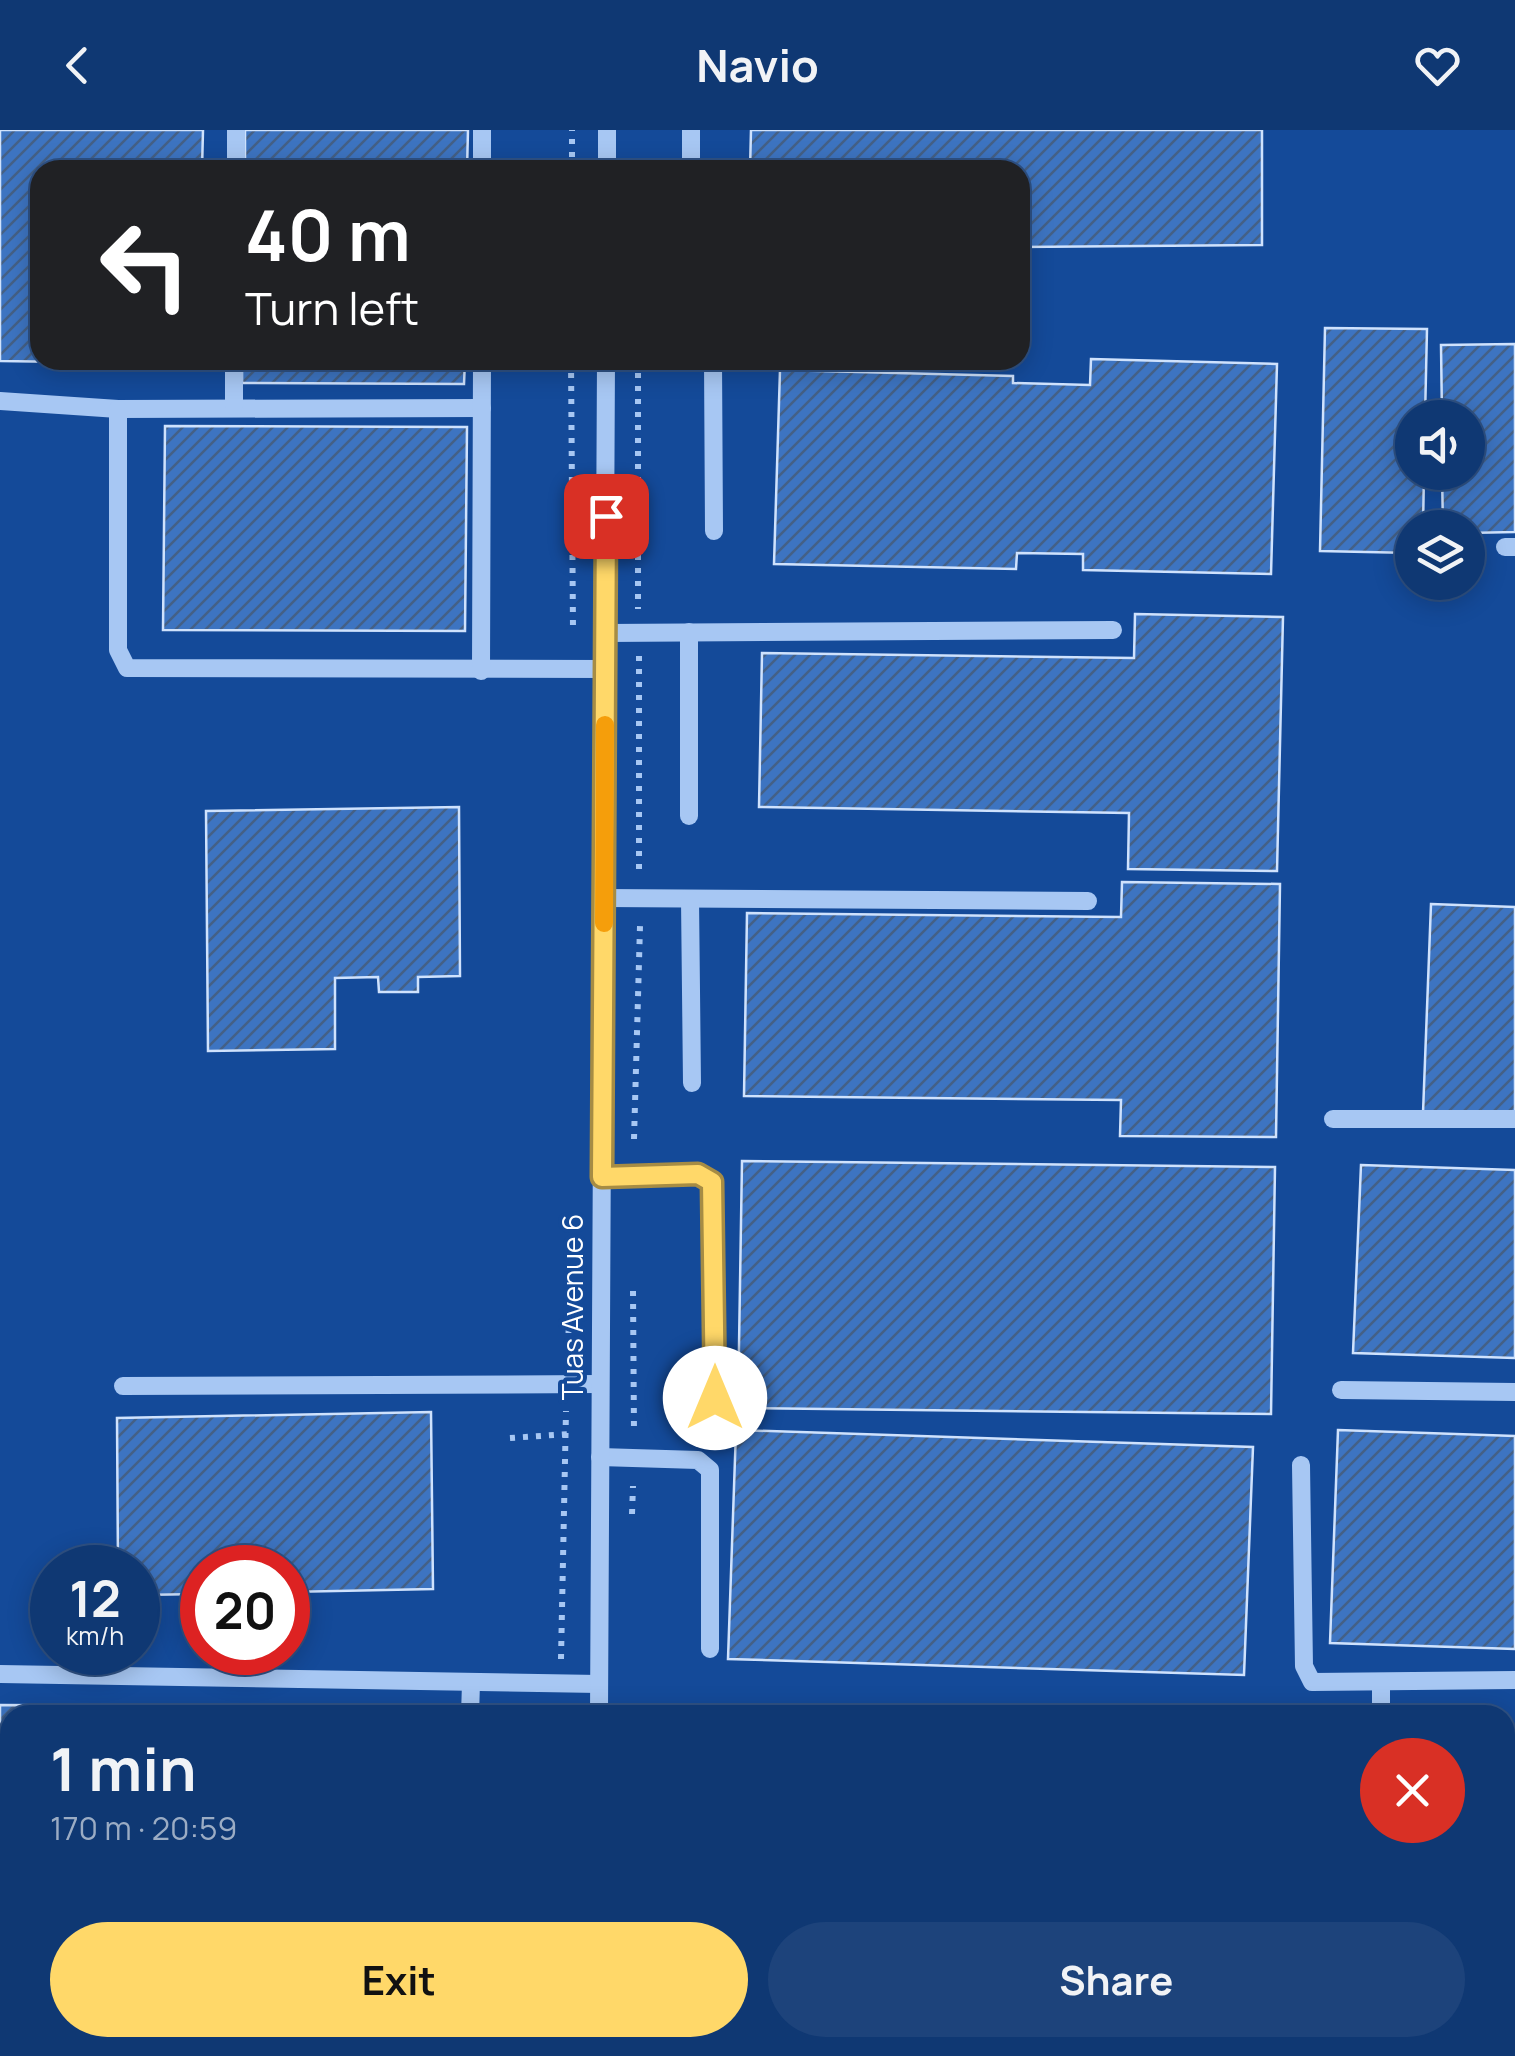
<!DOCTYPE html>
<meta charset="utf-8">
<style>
body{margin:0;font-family:Manrope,sans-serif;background:#1d437b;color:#f1f3f6;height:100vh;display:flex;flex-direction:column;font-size:38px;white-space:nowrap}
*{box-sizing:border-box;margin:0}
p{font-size:32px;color:#9bacc4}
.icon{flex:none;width:55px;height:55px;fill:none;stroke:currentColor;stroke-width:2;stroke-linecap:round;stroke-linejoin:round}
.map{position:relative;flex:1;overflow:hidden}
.details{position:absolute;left:0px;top:1575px;width:1515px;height:352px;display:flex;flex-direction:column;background:#0f3873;border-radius:30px 30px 0 0;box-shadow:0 5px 25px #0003,0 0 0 2px #2f5285}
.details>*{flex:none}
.banner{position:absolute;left:30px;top:30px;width:1000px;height:210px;border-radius:30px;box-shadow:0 5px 25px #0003,0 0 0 2px #2f5285;background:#202124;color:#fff;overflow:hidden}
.fabs{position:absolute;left:1395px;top:270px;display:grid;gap:20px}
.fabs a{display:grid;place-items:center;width:90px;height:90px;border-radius:50%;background:#0f3873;box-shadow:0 5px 25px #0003,0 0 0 2px #2f5285;font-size:50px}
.speed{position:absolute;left:30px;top:1415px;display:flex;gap:20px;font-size:50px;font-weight:700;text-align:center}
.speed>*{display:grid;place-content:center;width:130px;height:130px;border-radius:50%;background:#0f3873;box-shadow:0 5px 25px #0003,0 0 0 2px #2f5285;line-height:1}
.speed small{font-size:25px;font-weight:400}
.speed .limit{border:15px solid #d22;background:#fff;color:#111}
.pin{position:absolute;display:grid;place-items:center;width:85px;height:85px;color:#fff;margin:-42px;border-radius:20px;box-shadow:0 5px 15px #0006}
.me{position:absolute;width:110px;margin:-55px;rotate:0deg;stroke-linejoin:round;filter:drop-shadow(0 0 8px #0008)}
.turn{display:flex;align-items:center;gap:35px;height:210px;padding:0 50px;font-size:45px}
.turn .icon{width:130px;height:130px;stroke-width:2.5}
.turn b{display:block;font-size:70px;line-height:85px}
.round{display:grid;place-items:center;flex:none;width:105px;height:105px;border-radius:52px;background:#1d437b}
.head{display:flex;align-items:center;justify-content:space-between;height:170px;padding:0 50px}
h1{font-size:60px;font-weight:700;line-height:75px}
.cta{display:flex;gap:20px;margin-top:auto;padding:20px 50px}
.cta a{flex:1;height:115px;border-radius:60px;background:#ffd869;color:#111;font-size:40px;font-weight:700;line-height:115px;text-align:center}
.cta a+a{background:#1d437b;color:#f1f3f6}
header{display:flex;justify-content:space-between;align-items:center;height:130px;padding:0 50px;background:#0f3873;font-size:45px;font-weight:700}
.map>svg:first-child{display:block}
.building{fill:url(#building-hatch);stroke:#cfe2fd;stroke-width:2.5}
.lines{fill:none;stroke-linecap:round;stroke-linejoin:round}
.path{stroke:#a7c7f3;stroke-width:6;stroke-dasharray:5 8;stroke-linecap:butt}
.minor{stroke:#a7c7f3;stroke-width:18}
.route-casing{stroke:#a68c44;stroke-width:25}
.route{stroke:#ffd869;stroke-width:18}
.slow{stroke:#f59e0b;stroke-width:18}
.labels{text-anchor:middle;stroke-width:8;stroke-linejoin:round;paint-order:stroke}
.street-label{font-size:28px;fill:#fff;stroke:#144a99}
</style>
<header><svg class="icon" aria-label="back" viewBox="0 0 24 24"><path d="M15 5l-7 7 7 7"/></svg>Navio<svg class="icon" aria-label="heart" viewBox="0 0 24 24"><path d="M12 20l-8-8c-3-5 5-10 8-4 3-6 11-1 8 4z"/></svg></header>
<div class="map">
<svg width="1515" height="1926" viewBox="0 0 1515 1926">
<defs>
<pattern id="building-hatch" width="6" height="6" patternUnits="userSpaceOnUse" patternTransform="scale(2.5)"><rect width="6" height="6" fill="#3d74c1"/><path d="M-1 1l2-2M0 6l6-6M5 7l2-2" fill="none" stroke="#446086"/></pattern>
</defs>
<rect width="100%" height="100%" fill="#144a99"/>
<g class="building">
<path d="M0 0H203L202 40H40V230H198V234L0 231Z"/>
<path d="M245 0H468L467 40H245Z"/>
<path d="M751 0H1262V115L1020 117V40H750Z"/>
<path d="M1325 198 1427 199 1425 288H1412V342H1424L1423 398H1412V423L1320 421Z"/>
<path d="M1515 214V402L1468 403V398H1443L1442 342H1468V288H1442L1441 215Z"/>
<path d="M1091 229 1277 234 1271 444 1083 440V424L1017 423 1016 439 774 434 780 240 1013 246V253L1090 255Z"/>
<path d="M242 230H465L464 254 242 253Z"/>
<path d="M165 296 467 297 465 501 163 500Z"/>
<path d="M1135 484 1283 487 1277 741 1128 739 1129 683 759 677 762 523 1134 528Z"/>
<path d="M459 677 460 846 418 847V862H379L378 847 335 848V919L208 921 206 681Z"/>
<path d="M1122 752 1280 754 1276 1007 1120 1006 1121 970 744 966 747 783 1121 787Z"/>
<path d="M1431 774 1515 777V986L1423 983Z"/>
<path d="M742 1031 1275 1037 1271 1284 738 1278Z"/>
<path d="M1361 1035 1515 1040V1228L1353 1223Z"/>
<path d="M431 1282 433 1459 288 1462V1438H202V1464L138 1465V1438H118L117 1288Z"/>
<path d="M736 1300 1253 1317 1244 1545 728 1529Z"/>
<path d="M1338 1300 1515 1306V1519L1330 1513Z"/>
<path d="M0 1575 429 1577V1585H10V1747H0Z"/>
<rect x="1505" y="1611" width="10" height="183"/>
<path d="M0 1815H10V1918H497V1926H0Z"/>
<path d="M757 1918H1254V1926H756Z"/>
</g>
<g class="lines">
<g class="path">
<path d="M572 40V0"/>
<path d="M571 230 573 499"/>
<path d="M638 230V479"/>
<path d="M639 526V744"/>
<path d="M634 1009 640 796"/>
<path d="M633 1161 634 1304"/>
<path d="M568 1229 569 1181"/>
<path d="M510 1308 569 1304"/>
<path d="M632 1384 633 1356"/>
<path d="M561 1529 566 1281"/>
<path d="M558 1926V1918"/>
</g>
<g class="minor">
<path d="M691 0V40"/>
<path d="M236 40V0"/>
<path d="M482 40V0"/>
<path d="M607 40V0"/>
<path d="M713 230 714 401"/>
<path d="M0 271 118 279 482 278"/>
<path d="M234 276V230"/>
<path d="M118 279V520L127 538 606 539"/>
<path d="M1505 417H1515"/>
<path d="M606 503 1113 500"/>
<path d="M481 541 482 230"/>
<path d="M689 686V502"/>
<path d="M604 768 1088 771"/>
<path d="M690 769 692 953"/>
<path d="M1333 989H1515"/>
<path d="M602 1047 698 1044 712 1052 715 1268"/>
<path d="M123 1256 600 1254"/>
<path d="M1341 1260 1515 1262"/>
<path d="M600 1327 698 1330 710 1340V1519"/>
<path d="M1301 1335 1304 1536 1312 1552 1515 1550"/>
<path d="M0 1544 599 1554"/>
<path d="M470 1585 471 1553"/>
<path d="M599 1585 606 230"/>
<path d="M1381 1585V1553"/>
<path d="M0 1769H10"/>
<path d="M1505 1824 1515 1825"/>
<path d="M1256 1918V1926"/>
<path d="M503 1926 504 1918"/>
<path d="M598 1926V1918"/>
<path d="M717 1926V1918"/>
</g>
</g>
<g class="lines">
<g class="route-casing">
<path id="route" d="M606 386 602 1047 698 1044 712 1052 715 1268"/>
</g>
<use href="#route" class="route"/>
<path class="slow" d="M604 793 605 595"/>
</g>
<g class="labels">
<g class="street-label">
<text transform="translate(573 1177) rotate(-90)" y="10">Tuas Avenue 6</text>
</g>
</g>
</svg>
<div class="fabs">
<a><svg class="icon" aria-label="sound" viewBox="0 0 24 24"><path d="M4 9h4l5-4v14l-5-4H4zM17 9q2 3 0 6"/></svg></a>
<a><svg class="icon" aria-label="layers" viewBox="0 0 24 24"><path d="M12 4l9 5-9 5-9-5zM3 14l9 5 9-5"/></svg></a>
</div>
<div class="speed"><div>12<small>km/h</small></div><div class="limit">20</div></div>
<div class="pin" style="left:606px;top:386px;background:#d93025"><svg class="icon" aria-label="arrive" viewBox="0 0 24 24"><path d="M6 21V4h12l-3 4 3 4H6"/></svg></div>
<svg class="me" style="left:715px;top:1268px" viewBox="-20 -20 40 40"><circle r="19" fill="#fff"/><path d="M0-13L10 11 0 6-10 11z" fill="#ffd869"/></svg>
<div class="banner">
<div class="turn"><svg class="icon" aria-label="left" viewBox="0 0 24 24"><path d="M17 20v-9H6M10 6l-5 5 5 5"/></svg><div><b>40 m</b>Turn left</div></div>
</div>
<section class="details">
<div class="head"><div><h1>1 min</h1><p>170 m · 20:59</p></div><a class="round" style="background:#d93025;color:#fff"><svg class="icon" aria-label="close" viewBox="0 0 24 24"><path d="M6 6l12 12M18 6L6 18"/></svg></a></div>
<div class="cta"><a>Exit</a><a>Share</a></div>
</section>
</div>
